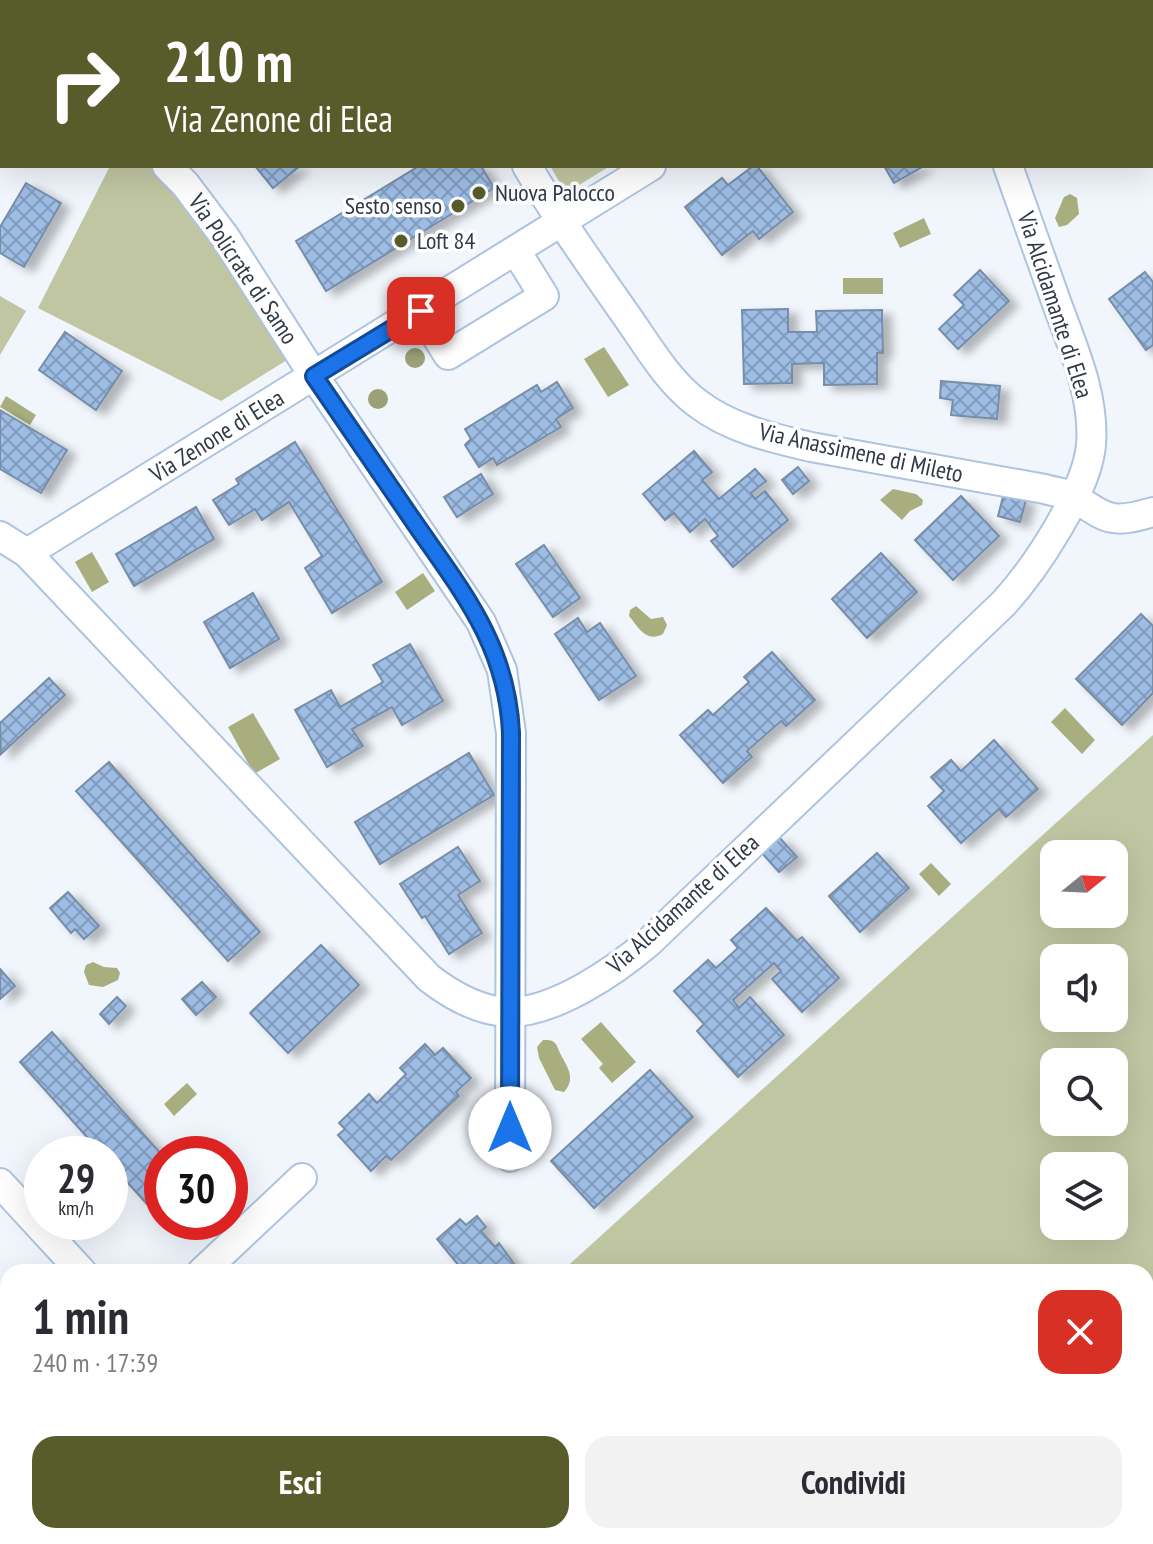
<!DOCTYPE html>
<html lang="it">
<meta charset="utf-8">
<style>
body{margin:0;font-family:"PT Sans Narrow",sans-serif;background:#f2f2f3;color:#2b2b33;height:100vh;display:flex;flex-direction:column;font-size:30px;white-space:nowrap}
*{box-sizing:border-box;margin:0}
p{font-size:26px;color:#7c7c81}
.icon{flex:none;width:44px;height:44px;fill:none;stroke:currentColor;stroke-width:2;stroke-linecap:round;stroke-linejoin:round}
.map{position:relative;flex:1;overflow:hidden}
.side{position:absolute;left:0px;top:1264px;width:1154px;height:280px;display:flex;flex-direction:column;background:#fff;border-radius:24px 24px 0 0;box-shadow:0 8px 32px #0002}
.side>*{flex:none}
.hud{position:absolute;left:0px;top:0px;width:1154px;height:168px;box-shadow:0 8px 32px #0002;background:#575c2a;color:#fff;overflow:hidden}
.needle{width:52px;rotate:72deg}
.fabs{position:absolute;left:1040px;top:840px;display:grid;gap:16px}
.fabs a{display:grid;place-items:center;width:88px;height:88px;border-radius:16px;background:#fff;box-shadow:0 8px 32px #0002;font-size:40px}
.speed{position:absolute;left:24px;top:1136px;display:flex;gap:16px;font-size:40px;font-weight:700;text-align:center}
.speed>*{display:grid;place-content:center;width:104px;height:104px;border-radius:50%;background:#fff;box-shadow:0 8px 32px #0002;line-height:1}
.speed small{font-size:20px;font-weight:400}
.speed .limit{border:12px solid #d22;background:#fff;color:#111}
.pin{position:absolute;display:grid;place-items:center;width:68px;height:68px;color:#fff;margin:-34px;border-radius:16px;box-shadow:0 4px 12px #0006}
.me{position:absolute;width:88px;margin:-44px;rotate:0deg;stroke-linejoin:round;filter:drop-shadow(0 0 6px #0008)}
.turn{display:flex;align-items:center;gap:28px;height:168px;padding:0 32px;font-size:36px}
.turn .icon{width:104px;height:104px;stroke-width:2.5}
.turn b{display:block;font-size:56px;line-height:68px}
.round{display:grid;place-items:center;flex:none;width:84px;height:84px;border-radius:24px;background:#f2f2f3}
.headline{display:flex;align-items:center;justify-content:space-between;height:136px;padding:0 32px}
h1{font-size:48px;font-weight:600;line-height:60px}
.primary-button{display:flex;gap:16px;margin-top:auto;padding:16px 32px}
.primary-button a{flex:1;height:92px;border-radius:24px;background:#575c2a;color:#fff;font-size:32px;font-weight:600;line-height:92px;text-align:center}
.primary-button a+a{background:#f2f2f3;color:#2b2b33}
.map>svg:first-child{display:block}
.grass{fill:#c1c6a2;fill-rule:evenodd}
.water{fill:#a8ae7e}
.building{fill:url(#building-cross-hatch);stroke:#778da8;stroke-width:2;filter:url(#shadow)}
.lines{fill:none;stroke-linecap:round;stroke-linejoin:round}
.street-casing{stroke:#adc4e1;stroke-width:32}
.secondary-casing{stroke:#adc4e1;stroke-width:44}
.street{stroke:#fff;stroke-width:28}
.secondary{stroke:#fff;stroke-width:40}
.tree{fill:#9ba076}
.route-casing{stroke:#114b97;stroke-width:20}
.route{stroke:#1a73e8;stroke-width:14}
.poi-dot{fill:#575c2a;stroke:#fff;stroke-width:3}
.labels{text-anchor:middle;stroke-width:7;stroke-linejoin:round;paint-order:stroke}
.poi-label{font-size:24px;fill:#303945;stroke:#fff;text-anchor:start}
.street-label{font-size:24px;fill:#303945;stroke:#fff}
</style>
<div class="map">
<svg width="1153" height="1544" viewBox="0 0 1153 1544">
<defs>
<pattern id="building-cross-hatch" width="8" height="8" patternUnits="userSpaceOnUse" patternTransform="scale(2)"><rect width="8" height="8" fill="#9ebde5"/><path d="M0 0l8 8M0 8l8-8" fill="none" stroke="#819bbb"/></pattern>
<filter id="shadow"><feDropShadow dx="9" dy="5" stdDeviation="4" flood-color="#0004"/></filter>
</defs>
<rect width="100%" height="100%" fill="#f1f6fc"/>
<g class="grass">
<path d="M485 0H878L483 2Z"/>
<path d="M110 166H150C210 220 248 290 287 360L221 401 38 308Z"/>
<path d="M550 166H610L566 193Z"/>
<path d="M0 296 26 311 0 355Z"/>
<path d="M1153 735V1544H262L270 1536H1146V1272H561ZM1114 854V914H1054V854ZM1114 958V1018H1054V958ZM1114 1062V1122H1054V1062ZM1054 1166H1114V1226H1054Z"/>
</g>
<g class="water">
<path d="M1070 194 1077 198 1079 214 1067 225 1059 227 1055 218 1064 197Z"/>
<path d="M924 218 931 234 900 248 893 233Z"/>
<rect x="843" y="278" width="40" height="16"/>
<path d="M604 347 629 385 608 397 584 359Z"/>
<path d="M6 396 36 415 30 425 0 407Z"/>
<path d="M893 489 916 494 923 500 922 505 910 511 902 520 880 500Z"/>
<path d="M92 552 109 582 92 592 75 562Z"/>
<path d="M423 573 435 591 407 610 395 592Z"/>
<path d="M636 606 651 619 663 617 667 625 663 634C646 643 639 628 629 616L630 610Z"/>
<path d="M1065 708 1095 740 1082 754 1051 722Z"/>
<path d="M253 713 280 759 254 774 228 727Z"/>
<path d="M931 863 951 884 939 896 919 874Z"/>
<path d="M93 962 104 967 117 968 120 973 118 980 103 987 89 985 84 972 86 965Z"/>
<path d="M601 1022 636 1062 612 1083 599 1068 603 1064 581 1039Z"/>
<path d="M543 1040C557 1039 556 1045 561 1055 568 1068 576 1079 564 1092L555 1090 539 1058 537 1047Z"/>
<path d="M187 1083 197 1094 174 1116 164 1104Z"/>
</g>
<g class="building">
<path d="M26 0H166L170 2H30Z"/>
<path d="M255 166H300L273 188Z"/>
<path d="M419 166H481L494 188 326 291 296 241Z"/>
<path d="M753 166H757L793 212 759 239 753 231 722 255 685 207 722 178 728 185Z"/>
<path d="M884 166H924L894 183Z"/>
<path d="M26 183 61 203 24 267 0 253V227Z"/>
<path d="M980 270 1009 301 958 349 939 329 964 305 954 295Z"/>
<path d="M1145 272 1153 282V345L1146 350 1109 299Z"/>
<path d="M788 309V332H817L816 311 882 310 883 353H877V384L824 385V363L792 364V383L744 384 742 310Z"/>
<path d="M65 332 122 371 96 410 39 370Z"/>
<path d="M941 381 1000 386 997 419 951 415 953 400 940 398Z"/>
<path d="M557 382 573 408 556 419 561 427 497 465 493 458 479 467 465 445 471 439 465 429 537 385 541 392Z"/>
<path d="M0 410 67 450 41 493 0 469Z"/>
<path d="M295 442 382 582 332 613 305 568 322 556 289 502 262 520 255 509 229 525 213 500 239 484 236 479Z"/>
<path d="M694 451 712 472 702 480 719 499 755 469 766 481 751 493 755 499 765 491 788 520 733 567 711 541 718 536 705 519 690 532 674 513 665 520 643 494Z"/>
<path d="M798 467 809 481 793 494 782 480Z"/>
<path d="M481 474 493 494 457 517 444 497Z"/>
<path d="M1004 493 1026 500 1020 522 998 516Z"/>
<path d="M961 496 999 536 953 580 915 540Z"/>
<path d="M196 507 214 539 134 586 116 554Z"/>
<path d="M544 545 580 598 553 617 516 564Z"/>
<path d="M881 553 917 592 867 638 832 599Z"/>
<path d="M253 593 279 639 230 668 204 622Z"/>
<path d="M1141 614 1153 626V693L1122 725 1076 679Z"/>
<path d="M578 618 587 632 600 623 636 676 599 700 555 634Z"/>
<path d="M410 644 443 701 402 725 392 707 352 729 363 746 327 767 295 710 331 690 340 707 383 682 373 665Z"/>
<path d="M772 652 815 700 786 726 781 721 747 751 752 757 723 783 680 735 708 710 713 715 749 682 744 677Z"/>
<path d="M49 678 65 695 1 754 0 723Z"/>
<path d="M994 740 1038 789 1006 817 999 809 961 843 928 806 944 791 931 777 951 760 961 771Z"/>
<path d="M469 753 494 795 380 864 355 822Z"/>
<path d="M109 762 260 932 228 961 76 791Z"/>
<path d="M779 837 797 857 779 872 761 852Z"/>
<path d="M458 847 480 881 458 895 482 933 449 954 425 916 422 918 400 884Z"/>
<path d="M877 853 909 888 860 932 829 896Z"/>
<path d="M68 892 99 926 84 939 75 929 71 933 50 908Z"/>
<path d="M766 908 797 941 802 937 839 978 802 1012 772 979 781 971 774 963 733 1000 739 1008 750 997 784 1035 738 1077 697 1031 704 1024 674 991 708 960 716 968 738 948 731 940Z"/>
<path d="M321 945 359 985 288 1053 250 1013Z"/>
<path d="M0 969 15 986 0 999Z"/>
<path d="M202 982 216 997 196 1015 182 999Z"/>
<path d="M117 997 126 1006 109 1024 100 1014Z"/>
<path d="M52 1032 162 1155V1221L110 1163V1154H102L20 1062Z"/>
<path d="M425 1044 435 1055 443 1048 471 1078 456 1092 459 1096 391 1160 386 1156 371 1171 338 1135 345 1129 339 1123 369 1094 377 1103 406 1074 400 1068Z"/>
<path d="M650 1070 693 1117 594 1208 551 1161Z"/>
<path d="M477 1216 486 1227 481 1231 495 1247 499 1243 520 1272H464L437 1239 460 1219 466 1225Z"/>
</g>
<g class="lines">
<g class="street-casing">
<g id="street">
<path d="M435 0 436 2"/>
<path d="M928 2 932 0"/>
<path d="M0 72 2 73"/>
<path d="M167 166 185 184 225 237 314 376 481 622 502 670 511 733 510 1157"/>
<path d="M527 166C558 219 593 268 628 318 649 348 668 381 697 403 729 428 772 438 811 447L1045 489C1054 492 1067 493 1075 498 1109 520 1112 524 1153 512"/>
<path d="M421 311 448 355 544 296 516 251"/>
<path d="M0 536 27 553 429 978C451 995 479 1011 508 1012 554 1013 615 971 649 942L1004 603C1035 569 1087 491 1091 445 1095 396 1073 348 1057 304 1041 258 1024 212 1008 166"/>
<path d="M27 553 651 166"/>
<path d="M0 1183 82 1272"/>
<path d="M202 1272 302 1178"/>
<path d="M0 1460 8 1452"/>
</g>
</g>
<g class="secondary-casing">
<g id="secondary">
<path d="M1115 0 1117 2"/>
<path d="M1152 40 1153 41"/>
</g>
</g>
<use href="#street" class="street"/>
<use href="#secondary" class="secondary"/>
</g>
<g class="tree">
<circle cx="415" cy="358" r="10"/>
<circle cx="378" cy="399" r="10"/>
</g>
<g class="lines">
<g class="route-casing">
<path id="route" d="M421 311 314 376C347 424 379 471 412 519 460 589 507 643 511 733L510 1128"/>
</g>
<use href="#route" class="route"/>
</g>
<g class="poi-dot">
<circle cx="479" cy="193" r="8"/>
<circle cx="458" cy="206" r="8"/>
<circle cx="401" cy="241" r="8"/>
</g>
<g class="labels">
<g class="poi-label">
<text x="495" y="201">Nuova Palocco</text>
<text x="442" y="214" text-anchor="end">Sesto senso</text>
<text x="417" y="249">Loft 84</text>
</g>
<g class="street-label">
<text transform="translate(243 269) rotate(56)" y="8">Via Policrate di Samo</text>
<text transform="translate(1055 305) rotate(72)" y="8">Via Alcidamante di Elea</text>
<text transform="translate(217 436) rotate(-32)" y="8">Via Zenone di Elea</text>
<text transform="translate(861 453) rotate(12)" y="8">Via Anassimene di Mileto</text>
<text transform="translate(683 904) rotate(-42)" y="8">Via Alcidamante di Elea</text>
</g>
</g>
</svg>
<div class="fabs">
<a><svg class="needle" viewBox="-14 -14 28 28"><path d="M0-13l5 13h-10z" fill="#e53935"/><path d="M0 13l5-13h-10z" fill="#7c7c81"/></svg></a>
<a><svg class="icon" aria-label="sound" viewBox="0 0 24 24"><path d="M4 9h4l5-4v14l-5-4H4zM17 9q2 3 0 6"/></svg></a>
<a><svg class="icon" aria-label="search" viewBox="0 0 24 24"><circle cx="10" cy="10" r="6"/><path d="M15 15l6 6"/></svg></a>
<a><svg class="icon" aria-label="layers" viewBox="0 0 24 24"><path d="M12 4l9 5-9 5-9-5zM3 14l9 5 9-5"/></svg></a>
</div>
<div class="speed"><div>29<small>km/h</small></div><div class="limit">30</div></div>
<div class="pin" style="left:421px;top:311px;background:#d93025"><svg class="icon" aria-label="arrive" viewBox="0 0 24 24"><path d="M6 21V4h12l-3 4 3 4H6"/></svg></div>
<svg class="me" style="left:510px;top:1128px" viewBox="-20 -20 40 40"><circle r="19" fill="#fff"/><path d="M0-13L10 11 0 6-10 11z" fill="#1a73e8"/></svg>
<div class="hud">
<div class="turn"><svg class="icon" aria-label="right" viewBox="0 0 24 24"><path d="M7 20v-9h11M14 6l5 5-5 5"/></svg><div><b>210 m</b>Via Zenone di Elea</div></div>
</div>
<section class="side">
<div class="headline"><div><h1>1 min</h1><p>240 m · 17:39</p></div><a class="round" style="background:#d93025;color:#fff"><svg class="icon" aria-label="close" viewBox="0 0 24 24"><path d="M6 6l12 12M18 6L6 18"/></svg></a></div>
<div class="primary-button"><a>Esci</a><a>Condividi</a></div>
</section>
</div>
